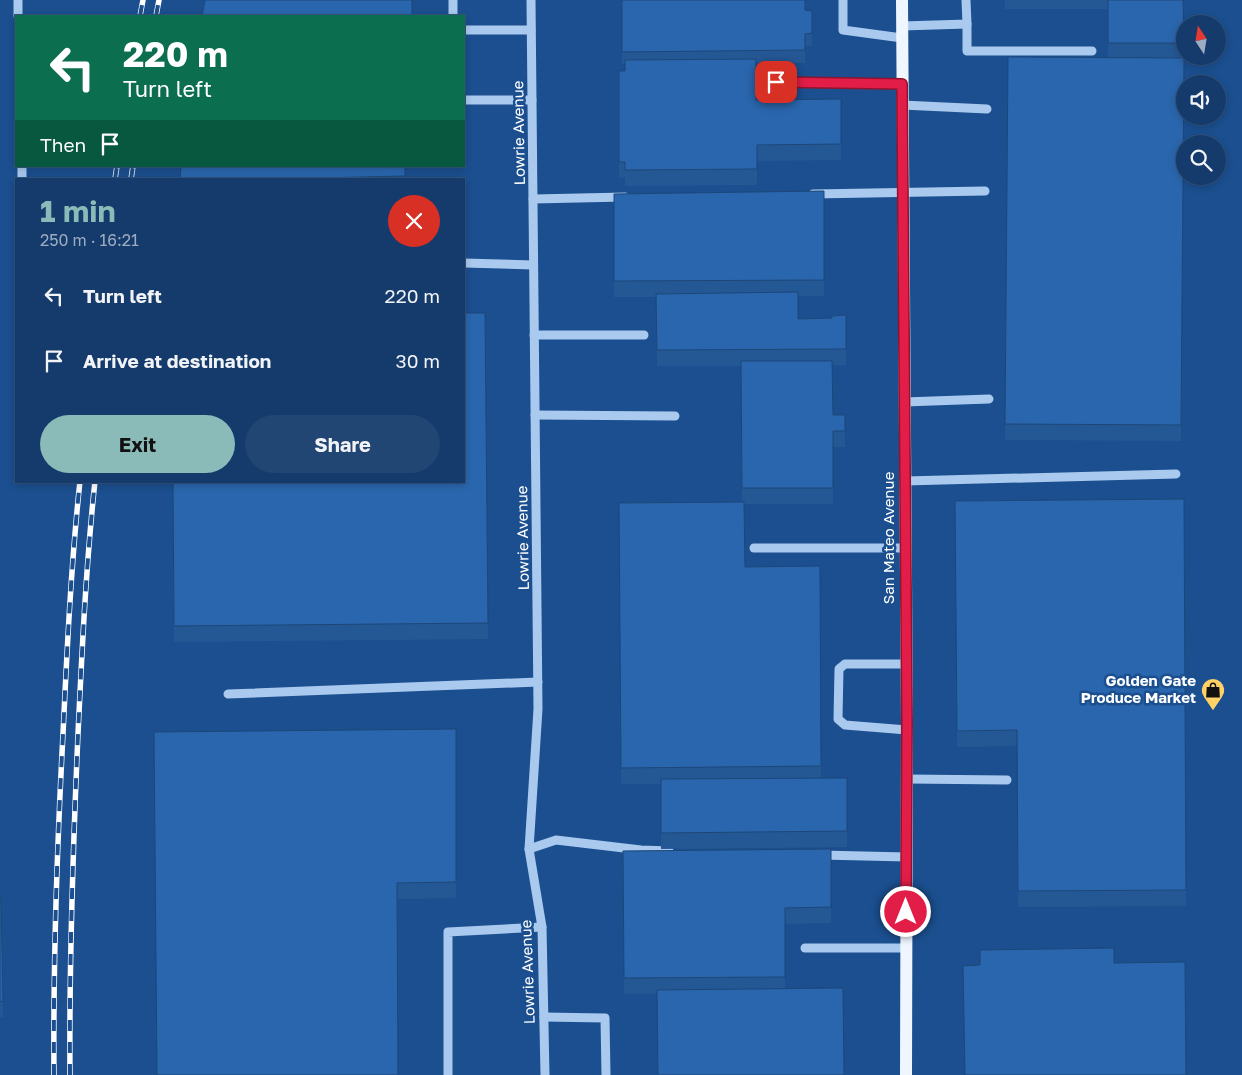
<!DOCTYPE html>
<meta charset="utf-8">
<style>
body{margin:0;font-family:"Golos Text",sans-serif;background:#214673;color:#f1f3f6;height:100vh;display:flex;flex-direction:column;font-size:19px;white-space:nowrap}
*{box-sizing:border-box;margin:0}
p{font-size:16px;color:#9dadc1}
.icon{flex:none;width:28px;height:28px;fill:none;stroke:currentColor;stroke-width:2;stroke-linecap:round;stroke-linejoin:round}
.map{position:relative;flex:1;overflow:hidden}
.drawer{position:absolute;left:15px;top:178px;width:450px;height:305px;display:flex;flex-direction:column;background:#143b6b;border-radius:0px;box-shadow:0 2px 8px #0003,0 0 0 1px #33557e}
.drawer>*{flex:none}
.top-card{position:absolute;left:15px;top:15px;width:450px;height:152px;border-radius:0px;box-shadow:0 2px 8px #0003,0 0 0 1px #33557e;background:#0b6e4f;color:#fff;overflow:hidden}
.needle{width:32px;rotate:348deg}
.tools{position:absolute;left:1176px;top:15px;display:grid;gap:10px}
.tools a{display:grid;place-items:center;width:50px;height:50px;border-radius:50%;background:#143b6b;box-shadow:0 2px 8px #0003,0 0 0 1px #33557e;font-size:25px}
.pin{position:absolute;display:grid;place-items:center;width:42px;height:42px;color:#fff;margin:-21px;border-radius:10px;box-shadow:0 2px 8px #0006}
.me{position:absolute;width:55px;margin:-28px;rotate:0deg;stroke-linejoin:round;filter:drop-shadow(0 0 4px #0008)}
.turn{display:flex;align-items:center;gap:18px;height:105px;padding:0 25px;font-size:22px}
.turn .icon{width:65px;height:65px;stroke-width:2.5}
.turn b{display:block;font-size:35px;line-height:42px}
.then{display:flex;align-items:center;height:48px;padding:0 25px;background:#0003;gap:10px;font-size:19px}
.round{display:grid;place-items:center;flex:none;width:52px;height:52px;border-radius:26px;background:#214673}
.overview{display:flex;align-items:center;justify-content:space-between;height:85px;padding:0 25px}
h1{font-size:30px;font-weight:700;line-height:38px;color:#8bbbb9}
.cta{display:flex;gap:10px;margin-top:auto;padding:10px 25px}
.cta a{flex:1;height:58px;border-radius:30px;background:#8bbbb9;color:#111;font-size:20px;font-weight:700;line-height:58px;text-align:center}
.cta a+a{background:#214673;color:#f1f3f6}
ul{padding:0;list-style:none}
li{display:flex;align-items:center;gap:15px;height:65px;padding:0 25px}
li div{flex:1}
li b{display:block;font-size:19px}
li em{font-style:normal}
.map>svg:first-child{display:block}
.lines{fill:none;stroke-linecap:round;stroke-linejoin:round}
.minor{stroke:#a9c9ee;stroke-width:9}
.major{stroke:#f0f6ff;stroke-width:12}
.rail-casing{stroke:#fff;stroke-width:5.5}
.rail{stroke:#1b4f8f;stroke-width:4;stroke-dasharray:11;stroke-linecap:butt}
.wall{fill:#245895}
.building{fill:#2a66ad;stroke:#1d4779}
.route-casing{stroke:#92132f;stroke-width:12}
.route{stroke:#e11d48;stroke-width:9}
.labels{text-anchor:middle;stroke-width:5;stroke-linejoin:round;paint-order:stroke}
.street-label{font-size:15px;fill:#fff;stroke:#1b4f8f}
.poi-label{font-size:15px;font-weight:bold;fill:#fff;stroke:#1b4f8f;text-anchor:end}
</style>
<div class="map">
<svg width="1242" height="1075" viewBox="0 0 1242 1075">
<rect width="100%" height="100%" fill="#1b4f8f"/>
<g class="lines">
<g class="minor">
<path d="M18 0V16"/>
<path d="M453 0V16"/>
<path d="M531 0 538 709 529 849 542 927 545 1075"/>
<path d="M843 0V30L902 38"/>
<path d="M967 24V51H1092"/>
<path d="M902 26 967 24 966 0"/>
<path d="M464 30H531"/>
<path d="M776 82 902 84"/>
<path d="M464 100H532"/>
<path d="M902 105 987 109"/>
<path d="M22 166V179"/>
<path d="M813 194 985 191"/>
<path d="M533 199 625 197"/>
<path d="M464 263 533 265"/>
<path d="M534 335H644"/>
<path d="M904 402 989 399"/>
<path d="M535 415 675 416"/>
<path d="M905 481 1176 474"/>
<path d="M754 548H906"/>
<path d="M907 664H845L839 669 838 719 845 725 907 730"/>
<path d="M228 694 538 682"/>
<path d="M907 779 1007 780"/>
<path d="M529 849 556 840 641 850 669 851"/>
<path d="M820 855 907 857"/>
<path d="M805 948H906"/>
<path d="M544 1017 605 1018 606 1075"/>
<path d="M448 1075V932L542 927"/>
</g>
<path class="major" d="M902 0 907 721 906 1075"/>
<g class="rail-casing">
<g id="rail">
<path d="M140 16 143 0"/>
<path d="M156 16 159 0"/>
<path d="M115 179 117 166"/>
<path d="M131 179 133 166"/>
<path d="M54 1075C53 961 57 848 63 734 67 650 71 565 80 481"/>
<path d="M70 1075C69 961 73 848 78 734 82 650 86 565 95 481"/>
</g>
</g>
<use href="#rail" class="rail"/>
</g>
<g class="wall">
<path d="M622 0 812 11V46H805V63H756V100L841 99V160L757 161V185L625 186V178H619V71H625V64H622Z"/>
<path d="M1005 0H1183L1184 58V74L1181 441 1005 440 1008 57 1108 58V9H1005Z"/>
<path d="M405 166V179H180Z"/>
<path d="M824 191V296H798V319L832 318 846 315V365H832L833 415H845V447H833V504H744L745 567 820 566 821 778H847V847L661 849V784H621L619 503 742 502 741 366H657L656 297H614V194Z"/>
<path d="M485 313 488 639 174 642 173 481Z"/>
<path d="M1184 499 1186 906 1018 907 1017 746 957 747 955 501Z"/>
<path d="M456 729V898L397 899 157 1075Z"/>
<path d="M831 849V923L785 924V988L657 994H624L623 851Z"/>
<path d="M0 897H1L3 1017H0Z"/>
</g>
<g class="building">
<path d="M205 0H412V16H202Z"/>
<path d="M622 0H805V10L812 11V33L805 34V50L622 52Z"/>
<path d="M1108 0H1183L1184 43H1108Z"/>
<path d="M1008 57 1184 58 1181 425 1005 424Z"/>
<path d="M756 59V100L841 99V144L757 145V169L625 170V162H619V71H625V60Z"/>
<path d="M181 166H405V176L276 179H180Z"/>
<path d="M824 191V280L614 281V194Z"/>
<path d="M798 292V319L832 318V316L846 315V349L657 350 656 294Z"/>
<path d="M464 313H485L488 623 174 626 173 481H464Z"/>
<path d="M741 361H832L833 415H845V431H833V488H742Z"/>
<path d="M1184 499 1186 890 1018 891 1017 730 957 731 955 501Z"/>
<path d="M744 502 745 567 820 566 821 766 621 768 619 503Z"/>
<path d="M456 729V882L397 883 398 1075H157L154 732Z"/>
<path d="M847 778V831L661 833V779Z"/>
<path d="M831 849V907L785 908V977L624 978 623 851Z"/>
<path d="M0 897H1L3 1002 0 1001Z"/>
<path d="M1114 948V963L1185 962 1186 1075H965L963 966 980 965V950Z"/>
<path d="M843 988 844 1075H658L657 990Z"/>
</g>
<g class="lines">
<g class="route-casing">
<path id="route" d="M776 82 902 84 907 721 906 912"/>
</g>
<use href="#route" class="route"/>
</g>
<defs>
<g id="shop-pin" transform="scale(1.25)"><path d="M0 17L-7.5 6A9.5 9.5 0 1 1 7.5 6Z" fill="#ffd166" stroke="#1b4f8f"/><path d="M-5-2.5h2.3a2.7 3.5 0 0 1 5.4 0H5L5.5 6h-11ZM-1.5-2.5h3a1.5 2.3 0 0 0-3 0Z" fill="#111"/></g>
</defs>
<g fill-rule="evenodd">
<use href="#shop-pin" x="1213" y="690"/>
</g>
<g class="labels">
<g class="street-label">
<text transform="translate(519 133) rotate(-91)" y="5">Lowrie Avenue</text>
<text transform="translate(523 538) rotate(-91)" y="5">Lowrie Avenue</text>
<text transform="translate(889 538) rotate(-90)" y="5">San Mateo Avenue</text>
<text transform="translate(528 972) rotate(-92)" y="5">Lowrie Avenue</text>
</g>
<g class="poi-label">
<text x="1196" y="686">Golden Gate<tspan x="1196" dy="17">Produce Market</tspan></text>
</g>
</g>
</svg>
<div class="tools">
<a><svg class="needle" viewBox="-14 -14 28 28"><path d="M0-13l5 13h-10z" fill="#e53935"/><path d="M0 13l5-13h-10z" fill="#9dadc1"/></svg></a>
<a><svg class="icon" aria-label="sound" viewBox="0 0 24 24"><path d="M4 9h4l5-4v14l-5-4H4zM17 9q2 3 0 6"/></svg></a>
<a><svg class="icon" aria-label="search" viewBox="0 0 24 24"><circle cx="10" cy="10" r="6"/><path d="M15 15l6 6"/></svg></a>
</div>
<div class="pin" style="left:776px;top:82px;background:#d93025"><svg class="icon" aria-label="arrive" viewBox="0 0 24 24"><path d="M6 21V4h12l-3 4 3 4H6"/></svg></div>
<svg class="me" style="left:906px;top:912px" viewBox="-20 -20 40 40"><circle r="17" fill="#e11d48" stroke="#fff" stroke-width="3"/><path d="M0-11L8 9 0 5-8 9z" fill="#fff"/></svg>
<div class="top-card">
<div class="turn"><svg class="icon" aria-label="left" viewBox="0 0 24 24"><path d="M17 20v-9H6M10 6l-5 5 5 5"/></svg><div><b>220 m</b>Turn left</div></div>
<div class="then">Then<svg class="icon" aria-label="arrive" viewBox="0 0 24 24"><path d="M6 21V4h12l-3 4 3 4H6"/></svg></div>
</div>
<section class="drawer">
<div class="overview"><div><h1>1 min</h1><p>250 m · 16:21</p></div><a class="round" style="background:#d93025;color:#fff"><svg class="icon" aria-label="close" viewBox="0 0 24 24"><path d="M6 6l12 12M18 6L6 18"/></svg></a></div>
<ul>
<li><svg class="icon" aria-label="left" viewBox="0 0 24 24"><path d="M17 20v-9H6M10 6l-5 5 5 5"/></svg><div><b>Turn left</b></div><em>220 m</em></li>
<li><svg class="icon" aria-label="arrive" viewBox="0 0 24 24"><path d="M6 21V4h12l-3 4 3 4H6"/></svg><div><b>Arrive at destination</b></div><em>30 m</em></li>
</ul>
<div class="cta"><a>Exit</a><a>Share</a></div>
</section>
</div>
